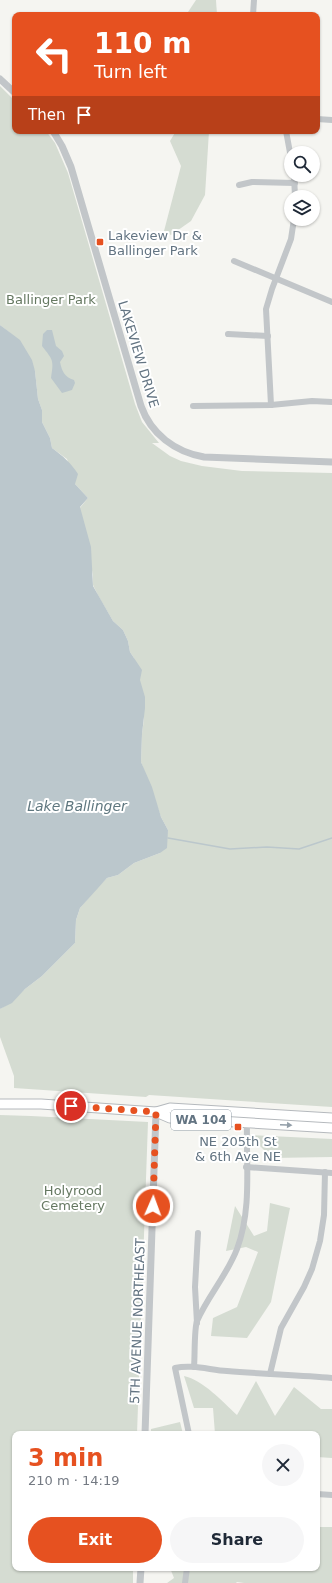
<!DOCTYPE html>
<meta charset="utf-8">
<style>
body{margin:0;font-family:"DejaVu Sans",sans-serif;background:#f6f6f7;color:#1f2937;height:100vh;display:flex;flex-direction:column;font-size:15px;white-space:nowrap}
*{box-sizing:border-box;margin:0}
p{font-size:13px;color:#747a83}
.icon{flex:none;width:22px;height:22px;fill:none;stroke:currentColor;stroke-width:2;stroke-linecap:round;stroke-linejoin:round}
.map{position:relative;flex:1;overflow:hidden}
.panel{position:absolute;left:12px;top:1431px;width:308px;height:140px;display:flex;flex-direction:column;background:#fff;border-radius:8px;box-shadow:0 1px 3px #0004}
.panel>*{flex:none}
.guide{position:absolute;left:12px;top:12px;width:308px;height:122px;border-radius:8px;box-shadow:0 1px 3px #0004;background:#e65120;color:#fff;overflow:hidden}
.controls{position:absolute;left:284px;top:146px;display:grid;gap:8px}
.controls a{display:grid;place-items:center;width:36px;height:36px;border-radius:50%;background:#fff;box-shadow:0 1px 3px #0004;font-size:20px}
.pin{position:absolute;display:grid;place-items:center;width:34px;height:34px;color:#fff;margin:-17px;border:2px solid #fff;border-radius:50%;box-shadow:0 1px 4px #0007}
.me{position:absolute;width:44px;margin:-22px;rotate:2deg;stroke-linejoin:round;filter:drop-shadow(0 0 3px #0008)}
.turn{display:flex;align-items:center;gap:14px;height:84px;padding:0 16px;font-size:18px}
.turn .icon{width:52px;height:52px;stroke-width:2.5}
.turn b{display:block;font-size:28px;line-height:34px}
.then{display:flex;align-items:center;height:38px;padding:0 16px;background:#0003;gap:8px;font-size:15px}
.round{display:grid;place-items:center;flex:none;width:42px;height:42px;border-radius:21px;background:#f6f6f7}
.head{display:flex;align-items:center;justify-content:space-between;height:68px;padding:0 16px}
h1{font-size:24px;font-weight:700;line-height:30px;color:#e65120}
.primary-button{display:flex;gap:8px;margin-top:auto;padding:8px 16px}
.primary-button a{flex:1;height:46px;border-radius:24px;background:#e65120;color:#fff;font-size:16px;font-weight:700;line-height:46px;text-align:center}
.primary-button a+a{background:#f6f6f7;color:#1f2937}
.map>svg:first-child{display:block}
.green{fill:#d5dcd2}
.water{fill:#bbc7cc}
.lines{fill:none;stroke-linecap:round;stroke-linejoin:round}
.stream{stroke:#bbc7cc;stroke-width:1.5}
.primary-casing{stroke:#b5b9bd;stroke-width:11}
.minor{stroke:#c2c6c9;stroke-width:6}
.tertiary{stroke:#c2c6c9;stroke-width:7}
.primary{stroke:#fff;stroke-width:9}
.oneway{fill:#929ea8}
.route{stroke:#e65120;stroke-width:7;stroke-dasharray:0 12.6}
.poi-dot{fill:#e65120;stroke:#fff;stroke-width:1.5}
.labels{text-anchor:middle;stroke-width:4;stroke-linejoin:round;paint-order:stroke}
.shield{fill:#fff;stroke:#929ea8;stroke-width:1}
.shield-label{font-size:12px;font-weight:bold;fill:#637482}
.poi-label{font-size:13px;fill:#637482;stroke:#fff;text-anchor:start}
.park-label{font-size:13px;fill:#667962;stroke:#fff}
.street-label{font-size:13px;fill:#637482;stroke:#fff}
.water-label{font-size:14px;font-style:italic;fill:#5f777f;stroke:#fff}
</style>
<div class="map">
<svg width="332" height="1583" viewBox="0 0 332 1583">
<rect width="100%" height="100%" fill="#f5f5f1"/>
<g class="green">
<path d="M196 0H216L217 15H186Z"/>
<path d="M0 86 15 101V131H46L55 143 68 173 135 404 142 422 159 443H152L170 456 181 461 202 466 242 471 332 473V1107L149 1095 146 1097 14 1088V1076L0 1037V1009L10 1003 25 989 42 976 75 943 76 920 80 908 97 888 107 878 118 875 134 863 160 853 168 830 161 817 141 762 142 734 144 719 134 658 130 652 128 641 123 630 113 621 99 597 93 585V575L79 509 88 498 75 484 67 459 52 448 50 438 42 422V410L38 399 35 371 10 333 0 325Z"/>
<path d="M176 131H209L205 195 191 221 171 235 164 231 181 166 170 141Z"/>
<path d="M0 1115 31 1116 148 1122 137 1434H15V1568H133V1583H0Z"/>
<path d="M249 1135 332 1139V1157L272 1158Z"/>
<path d="M270 1203 290 1208 271 1302 247 1338 211 1336 213 1318 237 1307 258 1252 246 1247 226 1251 235 1206 254 1236 267 1231Z"/>
<path d="M184 1376C203 1380 223 1402 237 1415L256 1381 275 1416 294 1387 321 1409H332V1458L317 1457V1434H215L213 1408H194Z"/>
<path d="M180 1422 183 1434H151V1429Z"/>
<path d="M317 1527H332V1583H244L237 1582 236 1583H167L174 1578 170 1568H317Z"/>
</g>
<g class="water">
<path d="M0 325 20 340 32 360 35 371 38 399 42 410V422L50 438 52 448C63 456 71 463 78 474L75 484 88 498 80 507 91 547 93 586 113 621 123 630 128 641 130 652 142 670 140 680 145 697V708L142 734 141 762 152 787 161 817 168 830 167 848 160 853 134 863 118 875 107 878 80 908 76 920 75 943 42 976 25 989 12 1003 0 1009Z"/>
<path d="M47 330H52L56 346 62 351 64 356 60 362C62 371 64 377 74 380L75 383 72 390 62 393 51 378C54 360 53 360 42 346L43 334Z"/>
</g>
<g class="lines">
<path class="stream" d="M168 838 230 849 267 847 299 849 332 838"/>
<g class="primary-casing">
<g id="primary">
<path d="M0 1104H41L156 1112 170 1118 332 1128"/>
<path d="M156 1112 170 1108 332 1118"/>
</g>
</g>
<g class="minor">
<path d="M253 15 254 0"/>
<path d="M317 119 332 120"/>
<path d="M286 131 291 158"/>
<path d="M294 175 295 197"/>
<path d="M239 185 252 182 295 183"/>
<path d="M234 261 332 302"/>
<path d="M228 334 268 336"/>
<path d="M271 405 266 309 272 289 291 239 294 219"/>
<path d="M193 406 271 405 312 401 332 402"/>
<path d="M246 1167 332 1173"/>
<path d="M197 1323 195 1287 198 1233"/>
<path d="M194 1367C195 1356 194 1330 197 1321 208 1296 227 1275 237 1249 252 1209 246 1165 247 1123"/>
<path d="M270 1374 281 1328 304 1287 312 1269 320 1241 324 1215 325 1172"/>
<path d="M189 1434 175 1368C192 1364 210 1370 227 1371 262 1374 297 1375 332 1378"/>
<path d="M317 1494 332 1495"/>
<path d="M185 1583 187 1568"/>
</g>
<g class="tertiary">
<path d="M0 79 15 93"/>
<path d="M53 131 62 146 71 167 141 406C151 434 175 452 204 457L332 462"/>
<path d="M145 1434 156 1112"/>
<path d="M140 1583 141 1568"/>
</g>
<use href="#primary" class="primary"/>
</g>
<defs><path id="oneway-solid" d="M-6-.8H1V-3.2L6.5 0L1 3.2V.8H-6Z"/></defs>
<use class="oneway" href="#oneway-solid" transform="translate(286 1125) rotate(3)"/>
<g class="lines">
<path class="route" d="M71 1106 156 1112 153 1206"/>
</g>
<g class="poi-dot">
<rect x="96" y="238" width="8" height="8" rx="2"/>
<rect x="234" y="1123" width="8" height="8" rx="2"/>
</g>
<g class="labels">
<rect class="shield" x="171" y="1110" width="60" height="20" rx="3"/>
<g class="shield-label">
<text x="201" y="1124">WA 104</text>
</g>
<g class="poi-label">
<text x="108" y="240">Lakeview Dr &amp;<tspan x="108" dy="15">Ballinger Park</tspan></text>
<text x="238" y="1146" text-anchor="middle">NE 205th St<tspan x="238" dy="15">&amp; 6th Ave NE</tspan></text>
</g>
<g class="park-label">
<text x="51" y="304">Ballinger Park</text>
<text x="73" y="1195">Holyrood<tspan x="73" dy="15">Cemetery</tspan></text>
</g>
<g class="street-label">
<text transform="translate(139 354) rotate(73)" y="5">LAKEVIEW DRIVE</text>
<text transform="translate(137 1321) rotate(-88)" y="5">5TH AVENUE NORTHEAST</text>
</g>
<g class="water-label">
<text x="77" y="811">Lake Ballinger</text>
</g>
</g>
</svg>
<div class="controls">
<a><svg class="icon" aria-label="search" viewBox="0 0 24 24"><circle cx="10" cy="10" r="6"/><path d="M15 15l6 6"/></svg></a>
<a><svg class="icon" aria-label="layers" viewBox="0 0 24 24"><path d="M12 4l9 5-9 5-9-5zM3 14l9 5 9-5"/></svg></a>
</div>
<div class="pin" style="left:71px;top:1106px;background:#d93025"><svg class="icon" aria-label="arrive" viewBox="0 0 24 24"><path d="M6 21V4h12l-3 4 3 4H6"/></svg></div>
<svg class="me" style="left:153px;top:1206px" viewBox="-20 -20 40 40"><circle r="17" fill="#e65120" stroke="#fff" stroke-width="3"/><path d="M0-11L8 9 0 5-8 9z" fill="#fff"/></svg>
<div class="guide">
<div class="turn"><svg class="icon" aria-label="left" viewBox="0 0 24 24"><path d="M17 20v-9H6M10 6l-5 5 5 5"/></svg><div><b>110 m</b>Turn left</div></div>
<div class="then">Then<svg class="icon" aria-label="arrive" viewBox="0 0 24 24"><path d="M6 21V4h12l-3 4 3 4H6"/></svg></div>
</div>
<section class="panel">
<div class="head"><div><h1>3 min</h1><p>210 m · 14:19</p></div><a class="round"><svg class="icon" aria-label="close" viewBox="0 0 24 24"><path d="M6 6l12 12M18 6L6 18"/></svg></a></div>
<div class="primary-button"><a>Exit</a><a>Share</a></div>
</section>
</div>
